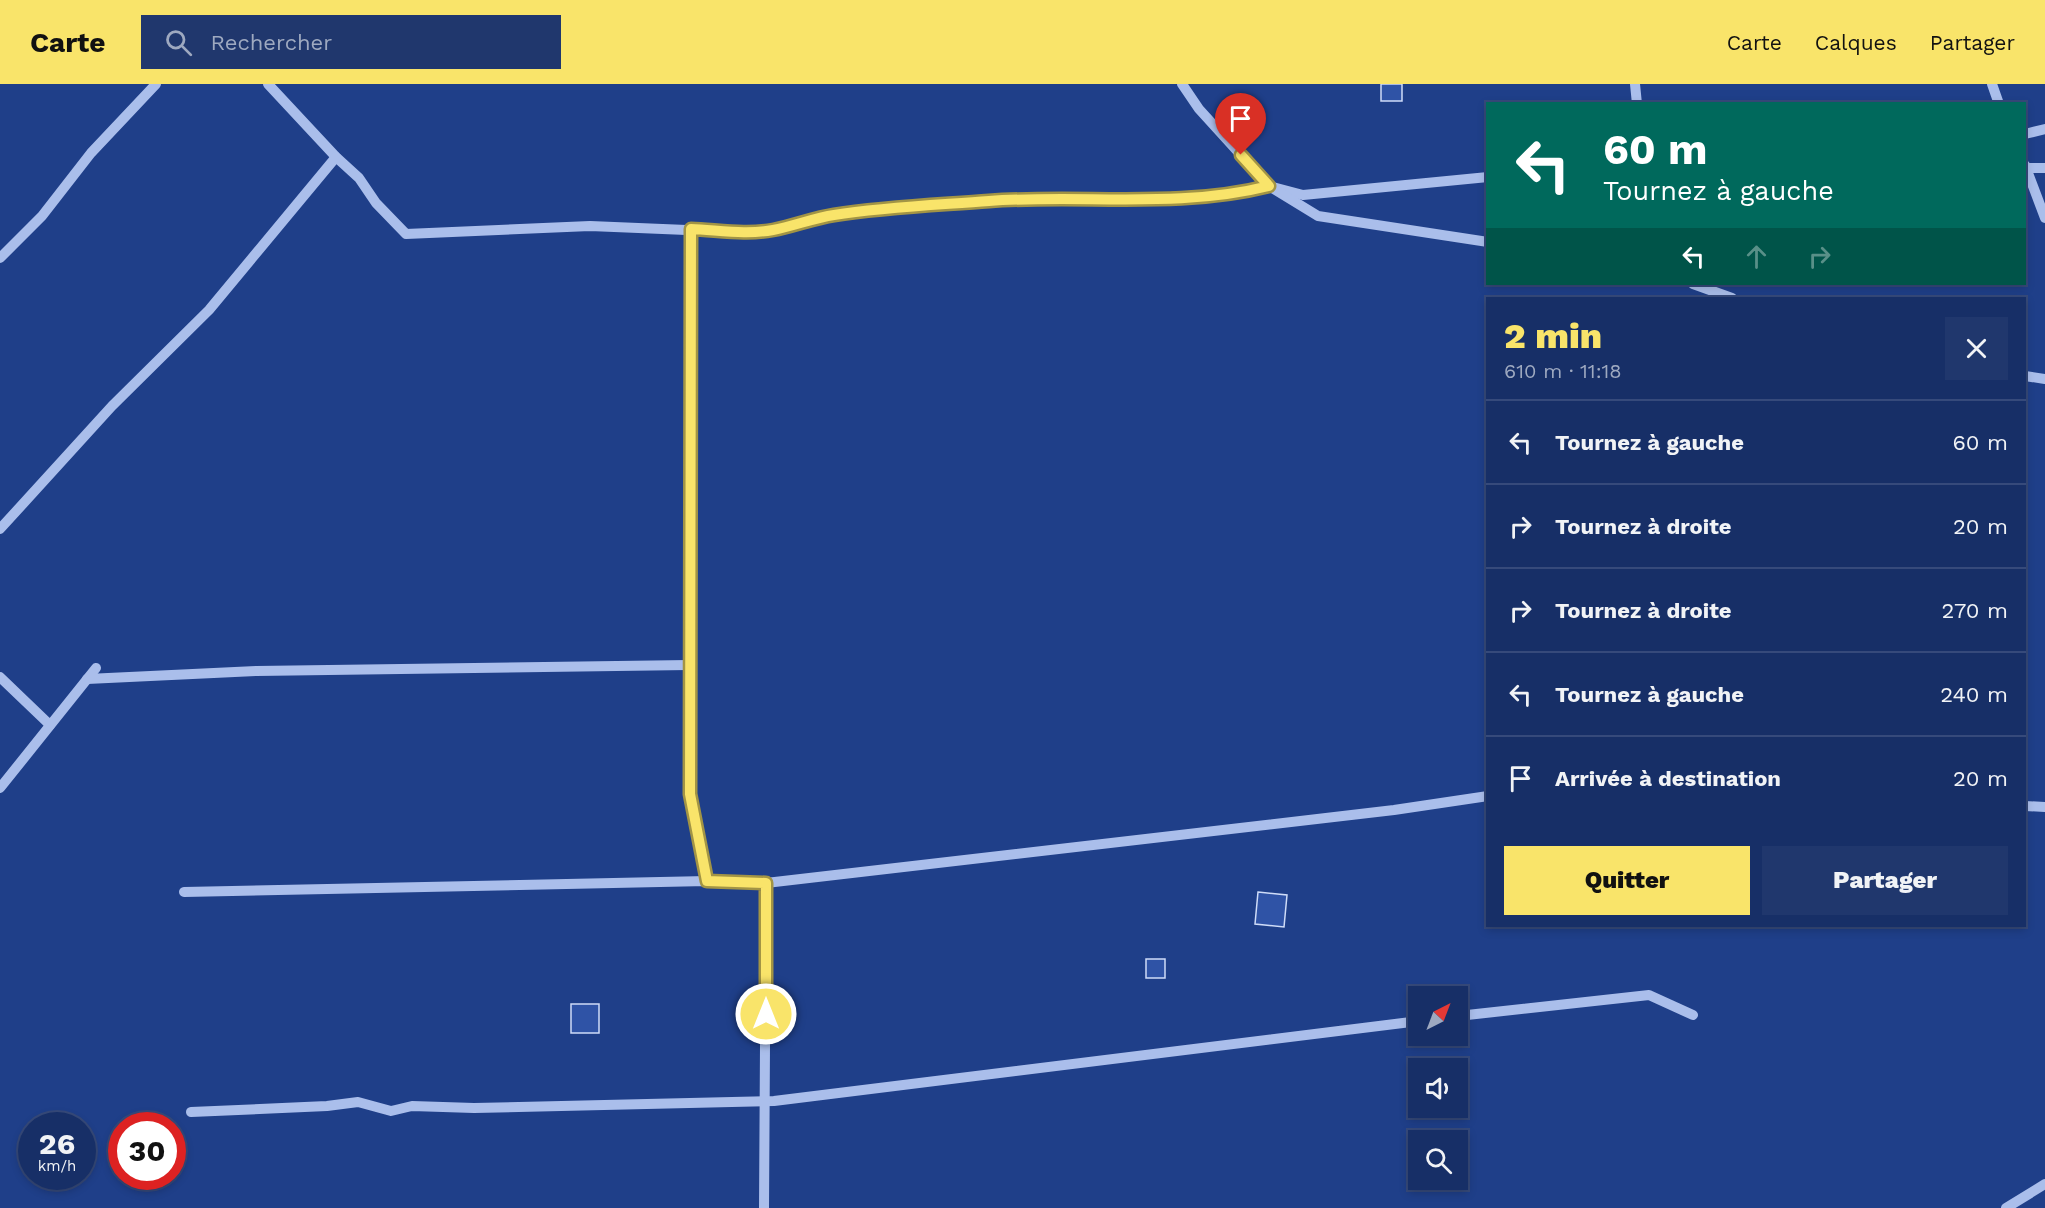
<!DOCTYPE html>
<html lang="fr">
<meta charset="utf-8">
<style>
body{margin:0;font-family:"Work Sans",sans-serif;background:#20376d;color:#f1f3f6;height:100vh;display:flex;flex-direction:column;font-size:22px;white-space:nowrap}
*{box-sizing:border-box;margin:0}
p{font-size:20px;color:#9ea9c0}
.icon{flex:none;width:33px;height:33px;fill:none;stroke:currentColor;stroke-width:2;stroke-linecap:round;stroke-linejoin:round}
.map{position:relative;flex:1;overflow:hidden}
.drawer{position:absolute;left:1486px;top:213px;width:540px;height:630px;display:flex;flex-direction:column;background:#172f67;border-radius:0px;box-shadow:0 3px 9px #0003,0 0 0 2px #364a7b}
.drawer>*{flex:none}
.top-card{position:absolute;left:1486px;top:18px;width:540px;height:183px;border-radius:0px;box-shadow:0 3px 9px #0003,0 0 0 2px #364a7b;background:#00695c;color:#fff;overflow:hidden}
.needle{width:39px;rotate:42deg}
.tools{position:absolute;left:1408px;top:902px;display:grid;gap:12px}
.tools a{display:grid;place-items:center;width:60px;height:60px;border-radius:0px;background:#172f67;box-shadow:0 3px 9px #0003,0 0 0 2px #364a7b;font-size:30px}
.speed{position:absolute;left:18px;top:1028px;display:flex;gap:12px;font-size:30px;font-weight:700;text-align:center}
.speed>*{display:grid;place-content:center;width:78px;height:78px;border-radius:50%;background:#172f67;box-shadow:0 3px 9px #0003,0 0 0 2px #364a7b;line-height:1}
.speed small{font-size:15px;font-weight:400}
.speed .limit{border:9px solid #d22;background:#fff;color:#111}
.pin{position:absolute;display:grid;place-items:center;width:51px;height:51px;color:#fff;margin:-62px -26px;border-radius:50% 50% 50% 0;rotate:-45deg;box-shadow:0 0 6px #0007}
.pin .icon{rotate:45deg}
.me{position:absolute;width:66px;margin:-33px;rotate:0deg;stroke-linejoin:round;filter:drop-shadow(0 0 4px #0008)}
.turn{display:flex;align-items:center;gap:21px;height:126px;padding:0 18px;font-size:27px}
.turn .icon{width:78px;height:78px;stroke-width:2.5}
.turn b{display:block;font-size:42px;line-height:51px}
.lanes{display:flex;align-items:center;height:57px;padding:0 18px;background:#0003;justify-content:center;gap:30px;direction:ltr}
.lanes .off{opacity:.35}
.round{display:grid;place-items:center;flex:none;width:63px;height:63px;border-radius:0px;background:#20376d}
.overview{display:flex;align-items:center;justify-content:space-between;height:102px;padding:0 18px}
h1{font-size:36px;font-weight:800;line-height:45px;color:#f9e46a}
.button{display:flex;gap:12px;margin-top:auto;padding:12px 18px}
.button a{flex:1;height:69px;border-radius:0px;background:#f9e46a;color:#111;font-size:24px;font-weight:800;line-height:69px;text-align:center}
.button a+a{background:#20376d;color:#f1f3f6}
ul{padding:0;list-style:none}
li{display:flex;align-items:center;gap:18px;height:84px;padding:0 18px;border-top:2px solid #364a7b}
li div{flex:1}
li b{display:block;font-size:22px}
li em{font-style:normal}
header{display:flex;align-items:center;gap:36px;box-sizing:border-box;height:84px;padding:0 30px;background:#f9e46a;color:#111}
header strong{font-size:28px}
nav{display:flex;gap:33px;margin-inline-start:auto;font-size:21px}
.search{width:420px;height:54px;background:#20376d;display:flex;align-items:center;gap:15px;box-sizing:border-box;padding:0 21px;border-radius:0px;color:#9ea9c0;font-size:22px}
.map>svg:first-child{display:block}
.building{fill:#2f53a6;stroke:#cfdcf8;stroke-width:1.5}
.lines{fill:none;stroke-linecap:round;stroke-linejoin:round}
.minor{stroke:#aabeeb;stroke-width:10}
.route-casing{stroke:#a29445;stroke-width:15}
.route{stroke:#f9e46a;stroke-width:10}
</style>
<header>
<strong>Carte</strong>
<div class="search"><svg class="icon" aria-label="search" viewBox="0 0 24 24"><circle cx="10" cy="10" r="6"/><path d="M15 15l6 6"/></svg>Rechercher</div>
<nav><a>Carte</a><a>Calques</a><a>Partager</a></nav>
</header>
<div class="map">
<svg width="2045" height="1124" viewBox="0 0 2045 1124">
<rect width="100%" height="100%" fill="#1f3f89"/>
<g class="building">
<rect x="1381" y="0" width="21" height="17"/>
<path d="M1258 808 1287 811 1284 843 1255 840Z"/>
<rect x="1146" y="875" width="19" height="19"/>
<rect x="571" y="920" width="28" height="29"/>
</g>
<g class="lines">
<g class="minor">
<path d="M268 0 336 73 359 94 376 119 406 150 590 142 735 148 771 147 833 131 992 117 1135 115 1241 109 1269 102 1303 111 1488 93"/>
<path d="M1182 0 1199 25 1269 102 1318 132 1488 158"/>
<path d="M1635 0 1637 20"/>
<path d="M1992 0 1999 20"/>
<path d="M2025 50 2045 45"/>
<path d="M2025 81 2045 134"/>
<path d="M2025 84H2045"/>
<path d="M691 145 690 710 707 797"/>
<path d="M0 174 42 132 91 69 156 0"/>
<path d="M1693 200 1732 214"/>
<path d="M2025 292 2045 295"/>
<path d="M0 445 112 322 209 226 336 73"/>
<path d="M0 593 50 641"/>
<path d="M87 595 256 587 689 581"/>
<path d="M0 704 96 584"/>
<path d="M2025 722 2045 723"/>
<path d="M184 808 707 797 766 799 1394 726 1488 712"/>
<path d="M1458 932 1649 911 1693 931"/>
<path d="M191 1028 327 1022 358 1018 391 1027 412 1022 474 1024 774 1017 1419 937"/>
<path d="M764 1124 766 799"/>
<path d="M2006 1124 2045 1100"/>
</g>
</g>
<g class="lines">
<g class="route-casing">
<path id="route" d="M766 930V799L707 797 690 710 691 145C718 146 746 151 773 146 794 142 814 134 834 131 885 123 938 121 989 117 1082 110 1178 125 1269 102L1241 71"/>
</g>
<use href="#route" class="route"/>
</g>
</svg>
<div class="tools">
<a><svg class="needle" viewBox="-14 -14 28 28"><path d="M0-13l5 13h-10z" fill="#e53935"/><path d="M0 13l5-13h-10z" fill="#9ea9c0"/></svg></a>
<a><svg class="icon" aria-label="sound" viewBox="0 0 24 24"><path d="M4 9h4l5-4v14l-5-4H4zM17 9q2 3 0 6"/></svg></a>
<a><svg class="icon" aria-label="search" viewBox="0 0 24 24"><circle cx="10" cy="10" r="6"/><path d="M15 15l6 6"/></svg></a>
</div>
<div class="speed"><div>26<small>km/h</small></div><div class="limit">30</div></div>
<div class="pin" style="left:1241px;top:71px;background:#d93025"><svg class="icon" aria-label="arrive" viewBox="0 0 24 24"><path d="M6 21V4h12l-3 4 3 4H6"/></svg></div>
<svg class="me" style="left:766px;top:930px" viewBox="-20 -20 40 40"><circle r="17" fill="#f9e46a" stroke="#fff" stroke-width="3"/><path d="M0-11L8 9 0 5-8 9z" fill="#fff"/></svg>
<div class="top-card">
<div class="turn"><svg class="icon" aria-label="left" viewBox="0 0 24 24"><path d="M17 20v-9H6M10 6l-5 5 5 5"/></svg><div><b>60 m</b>Tournez à gauche</div></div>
<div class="lanes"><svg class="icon" aria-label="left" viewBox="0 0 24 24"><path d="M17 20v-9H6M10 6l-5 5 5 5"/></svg><svg class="icon off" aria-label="ahead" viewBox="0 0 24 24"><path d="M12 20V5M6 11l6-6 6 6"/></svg><svg class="icon off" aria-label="right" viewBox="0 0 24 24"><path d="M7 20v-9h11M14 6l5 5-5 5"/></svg></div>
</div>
<section class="drawer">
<div class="overview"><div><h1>2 min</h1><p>610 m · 11:18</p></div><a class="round"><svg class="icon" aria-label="close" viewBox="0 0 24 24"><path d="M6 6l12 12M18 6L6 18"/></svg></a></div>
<ul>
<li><svg class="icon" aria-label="left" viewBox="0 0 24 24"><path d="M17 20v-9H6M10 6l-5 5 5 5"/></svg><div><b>Tournez à gauche</b></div><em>60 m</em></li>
<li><svg class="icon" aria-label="right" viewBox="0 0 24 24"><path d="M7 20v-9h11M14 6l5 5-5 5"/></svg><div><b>Tournez à droite</b></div><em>20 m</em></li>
<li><svg class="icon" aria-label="right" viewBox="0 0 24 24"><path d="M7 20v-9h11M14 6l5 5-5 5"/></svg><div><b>Tournez à droite</b></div><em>270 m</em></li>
<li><svg class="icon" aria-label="left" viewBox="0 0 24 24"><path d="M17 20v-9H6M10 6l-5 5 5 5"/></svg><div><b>Tournez à gauche</b></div><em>240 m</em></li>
<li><svg class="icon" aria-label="arrive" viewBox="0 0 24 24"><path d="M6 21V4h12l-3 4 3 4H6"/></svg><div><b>Arrivée à destination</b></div><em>20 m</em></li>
</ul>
<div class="button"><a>Quitter</a><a>Partager</a></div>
</section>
</div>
